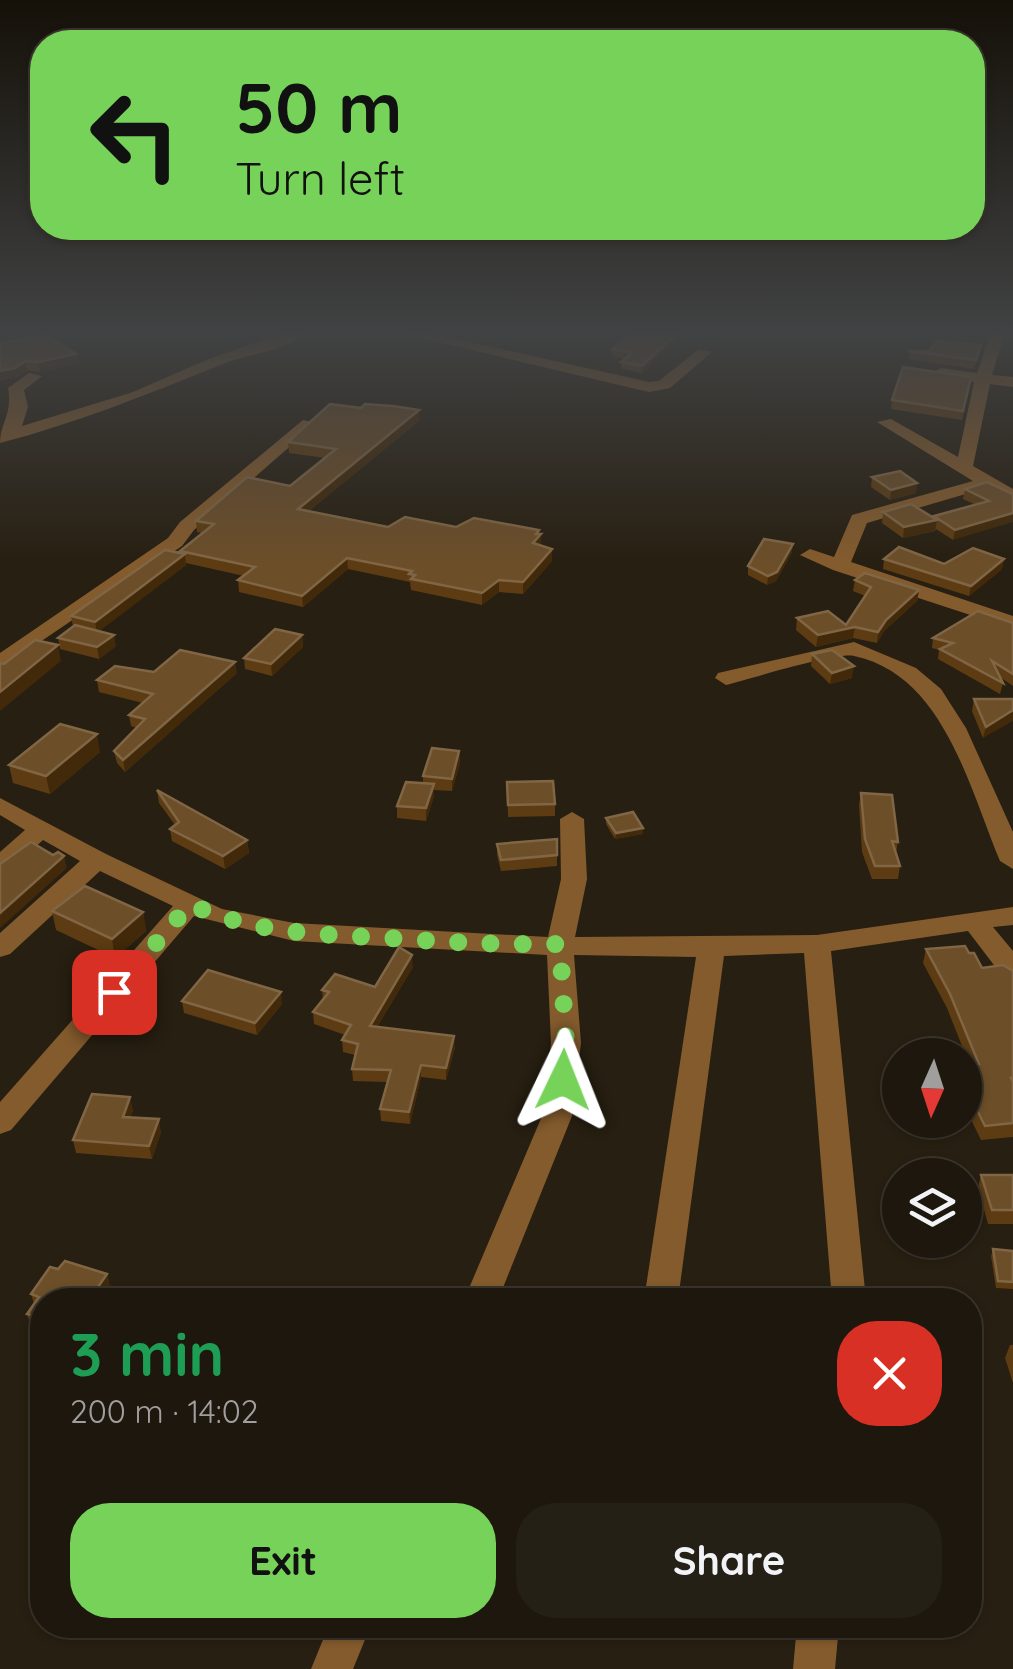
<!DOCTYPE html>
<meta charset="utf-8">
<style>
body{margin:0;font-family:Quicksand,sans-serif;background:#252016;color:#f1f3f6;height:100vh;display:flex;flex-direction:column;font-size:38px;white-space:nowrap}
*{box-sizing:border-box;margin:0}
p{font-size:32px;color:#a09f9d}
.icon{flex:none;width:55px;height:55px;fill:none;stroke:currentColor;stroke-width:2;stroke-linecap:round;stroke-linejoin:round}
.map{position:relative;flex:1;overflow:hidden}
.sheet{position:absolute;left:30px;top:1288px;width:952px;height:350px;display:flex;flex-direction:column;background:#1d170d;border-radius:40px;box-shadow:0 2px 8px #0004,0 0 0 2px #3b362e}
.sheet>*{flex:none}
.hud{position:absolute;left:30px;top:30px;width:955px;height:210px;border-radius:40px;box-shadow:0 2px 8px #0004,0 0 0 2px #3b362e;background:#77d25a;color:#111;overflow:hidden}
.needle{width:65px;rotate:183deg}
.fabs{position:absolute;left:882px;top:1038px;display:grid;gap:20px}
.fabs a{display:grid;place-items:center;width:100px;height:100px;border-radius:50%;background:#1d170d;box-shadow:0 2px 8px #0004,0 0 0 2px #3b362e;font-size:50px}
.pin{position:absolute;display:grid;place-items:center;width:85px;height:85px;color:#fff;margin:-42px;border-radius:20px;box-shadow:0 5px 15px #0006}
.me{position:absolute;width:110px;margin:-55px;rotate:2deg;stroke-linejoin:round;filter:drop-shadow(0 0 8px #0008)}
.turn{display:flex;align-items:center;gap:35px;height:210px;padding:0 40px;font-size:45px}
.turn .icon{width:130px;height:130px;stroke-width:2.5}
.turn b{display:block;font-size:70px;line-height:85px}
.round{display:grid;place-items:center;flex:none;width:105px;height:105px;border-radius:40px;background:#252016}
.head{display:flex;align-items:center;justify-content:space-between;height:170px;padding:0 40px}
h1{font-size:60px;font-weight:700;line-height:75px;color:#1e9e55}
.primary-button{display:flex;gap:20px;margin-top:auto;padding:20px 40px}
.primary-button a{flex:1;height:115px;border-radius:40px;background:#77d25a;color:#111;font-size:40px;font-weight:700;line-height:115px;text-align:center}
.primary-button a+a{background:#252016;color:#f1f3f6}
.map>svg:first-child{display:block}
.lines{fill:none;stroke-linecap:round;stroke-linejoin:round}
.street{fill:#845b2d;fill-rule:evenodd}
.wall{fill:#5d3c13}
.shaded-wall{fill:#412909}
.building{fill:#6c4e29;stroke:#806645;stroke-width:2.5}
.route{stroke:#77d25a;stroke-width:18;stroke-dasharray:0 32.4}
</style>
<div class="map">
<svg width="1013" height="1669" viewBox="0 0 1013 1669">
<rect width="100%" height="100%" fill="#271f11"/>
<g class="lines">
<g class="street">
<path d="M293 330H311C286 352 248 353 218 366 145 395 77 423 0 443 0 423 13 414 8 388L29 373 42 376 24 390 28 407 22 426 133 392 211 358Z"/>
<path d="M387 330H416L649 382 659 381 699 349 712 352 670 388 649 392Z"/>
<path d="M992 330H1006L992 375 1013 377V387L990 384 973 466 1013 489V502L986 488 867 523 851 562 1013 616V629L833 570 800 555 810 549 834 557 852 515 973 481 877 422 891 419 958 457 974 382 933 373 941 368 977 373Z"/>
<path d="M303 420 317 423 194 530 182 546 0 669V653L168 538 180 522Z"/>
<path d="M854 642 916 668 941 689 966 728 1013 832V869L1000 861C969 788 944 675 854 656 836 652 750 679 726 685L715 678 718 673Z"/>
<path d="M0 798 106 854 222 909 294 923 548 937 561 879 560 819 572 812 584 819 587 879 575 937 817 935 1013 907V925L993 927 1013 951V979L1003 977 968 931 831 951 866 1300H832L804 953 724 956 678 1300H644L696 957 574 955 581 1043 572 1116 498 1300H464L542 1116 551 1043 547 955 294 941 194 916 11 1130 0 1134V1102L173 906 100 871 10 954 0 957V933L80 861 43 840 9 871 0 873V852L25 830 0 815Z"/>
<path d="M329 1625H371L353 1669H311Z"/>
<path d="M797 1625H839L835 1669H793Z"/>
</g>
</g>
<g class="wall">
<path d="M677 340 642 373 621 369V362L625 359 612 356V349Z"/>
<path d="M0 343 76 354 78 363 40 372 27 370 17 377 0 381Z"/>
<path d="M981 345 974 369 908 359 909 351H929Z"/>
<path d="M971 377 962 420 891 409 892 400Z"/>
<path d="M420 420 309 511 388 527H456L539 530 541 546 552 561 523 594 499 592 482 605 411 590 410 582 348 569 303 607 239 592 238 580 244 576 186 563V565L99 631 116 646 99 659 60 649 58 638 73 627 71 616 180 553V551L202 533 197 532 196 521 290 486 325 458 289 453 288 442Z"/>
<path d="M872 477 916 493 890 500 871 487Z"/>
<path d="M965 489 1013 494 953 540 936 529 935 531 903 538 882 523 883 512 934 518V516L976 505 963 499Z"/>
<path d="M792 552 776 581 767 585 748 575V566Z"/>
<path d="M884 559 944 564 1004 559 1002 569 969 596 883 569Z"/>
<path d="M855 580 919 590 917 601 884 631 877 643 853 638 816 647 796 630 797 618 846 625 865 596 853 591Z"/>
<path d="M1013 623V686L1000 677 1003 683 1000 694 938 659 939 650 932 648 933 638Z"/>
<path d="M302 635 303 647 272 676 245 669 244 658Z"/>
<path d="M812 654 852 678 830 684 811 666Z"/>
<path d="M154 672 237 673 125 772 117 763 114 751 137 728 131 726 129 715 143 703 99 692 97 680Z"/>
<path d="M974 699H1013L983 738 972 711Z"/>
<path d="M459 751 460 763 452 791 434 790V796L426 821 397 818V806L423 783V776Z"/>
<path d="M100 752 50 794 13 783 9 765Z"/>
<path d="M507 782 555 804V816L508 817Z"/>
<path d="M157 790 247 840 249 853 225 869 172 841 170 829 175 825 159 803Z"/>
<path d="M861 793 898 842 896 853 900 866 898 879H872L862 852 859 805Z"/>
<path d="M606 818 643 834 615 839 606 824Z"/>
<path d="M557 839V866L501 871 497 855V844Z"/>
<path d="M52 911 143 912 146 931 115 958 56 930Z"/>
<path d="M926 949 969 953 982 968 1013 971V1137L981 1140 965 1107 967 1095 965 1091V1067L970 1066 947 1008 923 963Z"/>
<path d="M413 967 377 1027 455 1047 446 1080 421 1077 410 1124 381 1121 380 1109 388 1082 353 1081 352 1069 355 1055 343 1052 342 1040 345 1035 314 1024 313 1012 323 1000 322 990 375 987Z"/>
<path d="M182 1001 282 1004 257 1035 184 1013Z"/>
<path d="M133 1110 130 1117 161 1132 152 1159 76 1153 73 1140Z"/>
<path d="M981 1175H1013V1224H988L978 1188Z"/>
<path d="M993 1250 1013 1251V1289L996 1288 991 1256Z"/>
<path d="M58 1269 107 1274 110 1287 108 1290 110 1291 112 1300H42V1331L31 1327 27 1314 34 1304 31 1294Z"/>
<path d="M1010 1345H1013V1383L1005 1358Z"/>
</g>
<g class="shaded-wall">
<path d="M678 333 677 340 642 373V366Z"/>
<path d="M76 354 78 363 40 372 38 362Z"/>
<path d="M25 361 27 370 17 377 0 381V371Z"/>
<path d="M419 410 420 420 298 520V509Z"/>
<path d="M917 483 916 493 890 500 891 490Z"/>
<path d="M1013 513V522L953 540 955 530Z"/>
<path d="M937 520 935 531 903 538 904 527Z"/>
<path d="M539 530V537L541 534V546L533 543 536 534Z"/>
<path d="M793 544 792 552 776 581 767 585 768 576Z"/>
<path d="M552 549V561L523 594V582Z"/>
<path d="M185 554 186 565 97 633 95 622Z"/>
<path d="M347 558 348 569 303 607 302 596Z"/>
<path d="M1004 559 1002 569 969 596 971 586Z"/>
<path d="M499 580V592L482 605V593Z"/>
<path d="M919 590 917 601 884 631 877 643 878 632 886 620Z"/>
<path d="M855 627 853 638 816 647 818 635Z"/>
<path d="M114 635 116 646 99 659 97 647Z"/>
<path d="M302 635 303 647 272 676 271 664Z"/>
<path d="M58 645 61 661 0 711V692Z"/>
<path d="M235 662 237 673 125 772 123 760Z"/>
<path d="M854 666 852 678 830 684 832 673Z"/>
<path d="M1013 710V721L983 738 986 727Z"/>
<path d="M97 734 100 752 50 794 46 776Z"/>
<path d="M459 751 460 763 452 791V779Z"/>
<path d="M434 784V796L426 821V808Z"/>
<path d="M643 828V834L615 839 616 833Z"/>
<path d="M247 840 249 853 225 869 223 856Z"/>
<path d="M64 856 67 868 0 928V913Z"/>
<path d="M143 912 146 931 115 958 112 939Z"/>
<path d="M412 955 413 967 370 1038V1026Z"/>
<path d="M281 992 282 1004 257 1035 255 1023Z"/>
<path d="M454 1036 455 1047 446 1080V1068Z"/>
<path d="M421 1065V1077L410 1124 409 1112Z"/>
<path d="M130 1097 133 1110 126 1130 123 1117Z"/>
<path d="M159 1119 161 1132 152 1159 149 1146Z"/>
<path d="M107 1274 110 1287 102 1300 98 1287Z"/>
<path d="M110 1291 112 1300H103Z"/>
</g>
<g class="building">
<path d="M636 330H668L678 333 642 366 621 362 632 353 612 349Z"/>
<path d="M46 335 76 354 38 362 25 361 15 368 0 371V343Z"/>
<path d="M937 341 981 345 976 360 909 351H929Z"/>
<path d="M903 367 971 377 963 411 892 400Z"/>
<path d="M330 404 361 408 365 404 393 406 419 410 298 509 388 527 405 517 456 527 474 518 539 530 536 534H541L533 543 552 549 523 582 499 580 482 593 411 579 415 575 409 574 412 571 347 558 302 596 238 580 255 567 180 551 214 524 196 521 247 477 290 486 336 449 288 442Z"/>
<path d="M900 471 917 483 891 490 872 477Z"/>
<path d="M987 482 1013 494V513L955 530 934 516 989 501 965 489Z"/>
<path d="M911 504 937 520 904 527 883 512Z"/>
<path d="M764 539 793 544 777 572 768 576 748 566Z"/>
<path d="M899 547 944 564 973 548 1004 559 971 586 884 559Z"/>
<path d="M165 550 185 554 95 622 71 616Z"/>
<path d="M865 573 919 590 886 620 878 632 855 627 818 635 797 618 828 611 846 625 871 587 855 580Z"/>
<path d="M978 611 1013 623V674L992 661 1003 683 940 649 953 643 933 638Z"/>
<path d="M75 625 114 635 97 647 58 638Z"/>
<path d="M275 629 302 635 271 664 244 658Z"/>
<path d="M35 640 58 645 0 692V663L4 664Z"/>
<path d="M180 650 235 662 123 760 114 751 145 719 129 715 153 694 97 680 115 666 154 672Z"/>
<path d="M832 650 854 666 832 673 812 654Z"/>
<path d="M974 699H1013V710L986 727Z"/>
<path d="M60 724 97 734 46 776 9 765Z"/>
<path d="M432 748 459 751 452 779 423 776Z"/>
<path d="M553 781 555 804 508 805 507 782Z"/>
<path d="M406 782 434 784 426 808 397 806Z"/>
<path d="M157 790 247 840 223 856 170 829 179 822Z"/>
<path d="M861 793 892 795 898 842 892 841 900 866H875L865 839Z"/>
<path d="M633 812 643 828 616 833 606 818Z"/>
<path d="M557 839V855L501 860 497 844Z"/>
<path d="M31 842 53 855 58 852 64 856 0 913V864Z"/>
<path d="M85 886 143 912 112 939 52 911Z"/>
<path d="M965 946 969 953H974L982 968 1003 965 1013 971V1078H1011L1013 1082V1123L985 1126 968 1092 978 1091 965 1072V1067L979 1064 950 994 926 949Z"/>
<path d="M399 947 412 955 370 1026 454 1036 446 1068 421 1065 409 1112 380 1109 391 1070 352 1069 358 1044 342 1040 351 1025 313 1012 329 992 322 990 335 974 375 987Z"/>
<path d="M208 970 281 992 255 1023 182 1001Z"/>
<path d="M92 1094 130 1097 123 1117 159 1119 149 1146 73 1140Z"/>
<path d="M981 1175H1013V1210H992Z"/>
<path d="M993 1249 1013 1251V1282L998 1281Z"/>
<path d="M65 1261 107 1274 98 1287 110 1291 103 1300H42V1318L27 1314 39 1297 31 1294 50 1267 58 1269Z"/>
</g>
<linearGradient id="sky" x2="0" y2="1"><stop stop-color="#151109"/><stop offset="0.59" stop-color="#414243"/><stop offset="1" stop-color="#414243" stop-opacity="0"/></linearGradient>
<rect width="1013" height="564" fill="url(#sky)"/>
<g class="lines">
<path class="route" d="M114 992 190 904C253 934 320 934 388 938 446 942 502 945 560 944L566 1043 563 1080"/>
</g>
</svg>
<div class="fabs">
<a><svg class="needle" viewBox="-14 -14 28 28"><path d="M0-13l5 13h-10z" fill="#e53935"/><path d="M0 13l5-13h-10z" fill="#a09f9d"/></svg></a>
<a><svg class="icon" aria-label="layers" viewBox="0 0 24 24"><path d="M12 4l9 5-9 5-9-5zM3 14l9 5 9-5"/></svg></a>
</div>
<div class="pin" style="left:114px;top:992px;background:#d93025"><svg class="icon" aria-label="arrive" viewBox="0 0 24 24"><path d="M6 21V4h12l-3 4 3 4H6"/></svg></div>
<svg class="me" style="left:563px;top:1080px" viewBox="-20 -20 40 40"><path d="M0-17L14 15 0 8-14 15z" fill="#77d25a" stroke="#fff" stroke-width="4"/></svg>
<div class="hud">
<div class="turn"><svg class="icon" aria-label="left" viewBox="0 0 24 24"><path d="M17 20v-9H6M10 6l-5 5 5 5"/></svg><div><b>50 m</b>Turn left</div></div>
</div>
<section class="sheet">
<div class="head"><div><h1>3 min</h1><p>200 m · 14:02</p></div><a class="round" style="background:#d93025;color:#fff"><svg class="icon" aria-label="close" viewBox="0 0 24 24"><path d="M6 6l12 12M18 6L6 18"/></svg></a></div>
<div class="primary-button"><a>Exit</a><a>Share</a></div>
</section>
</div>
